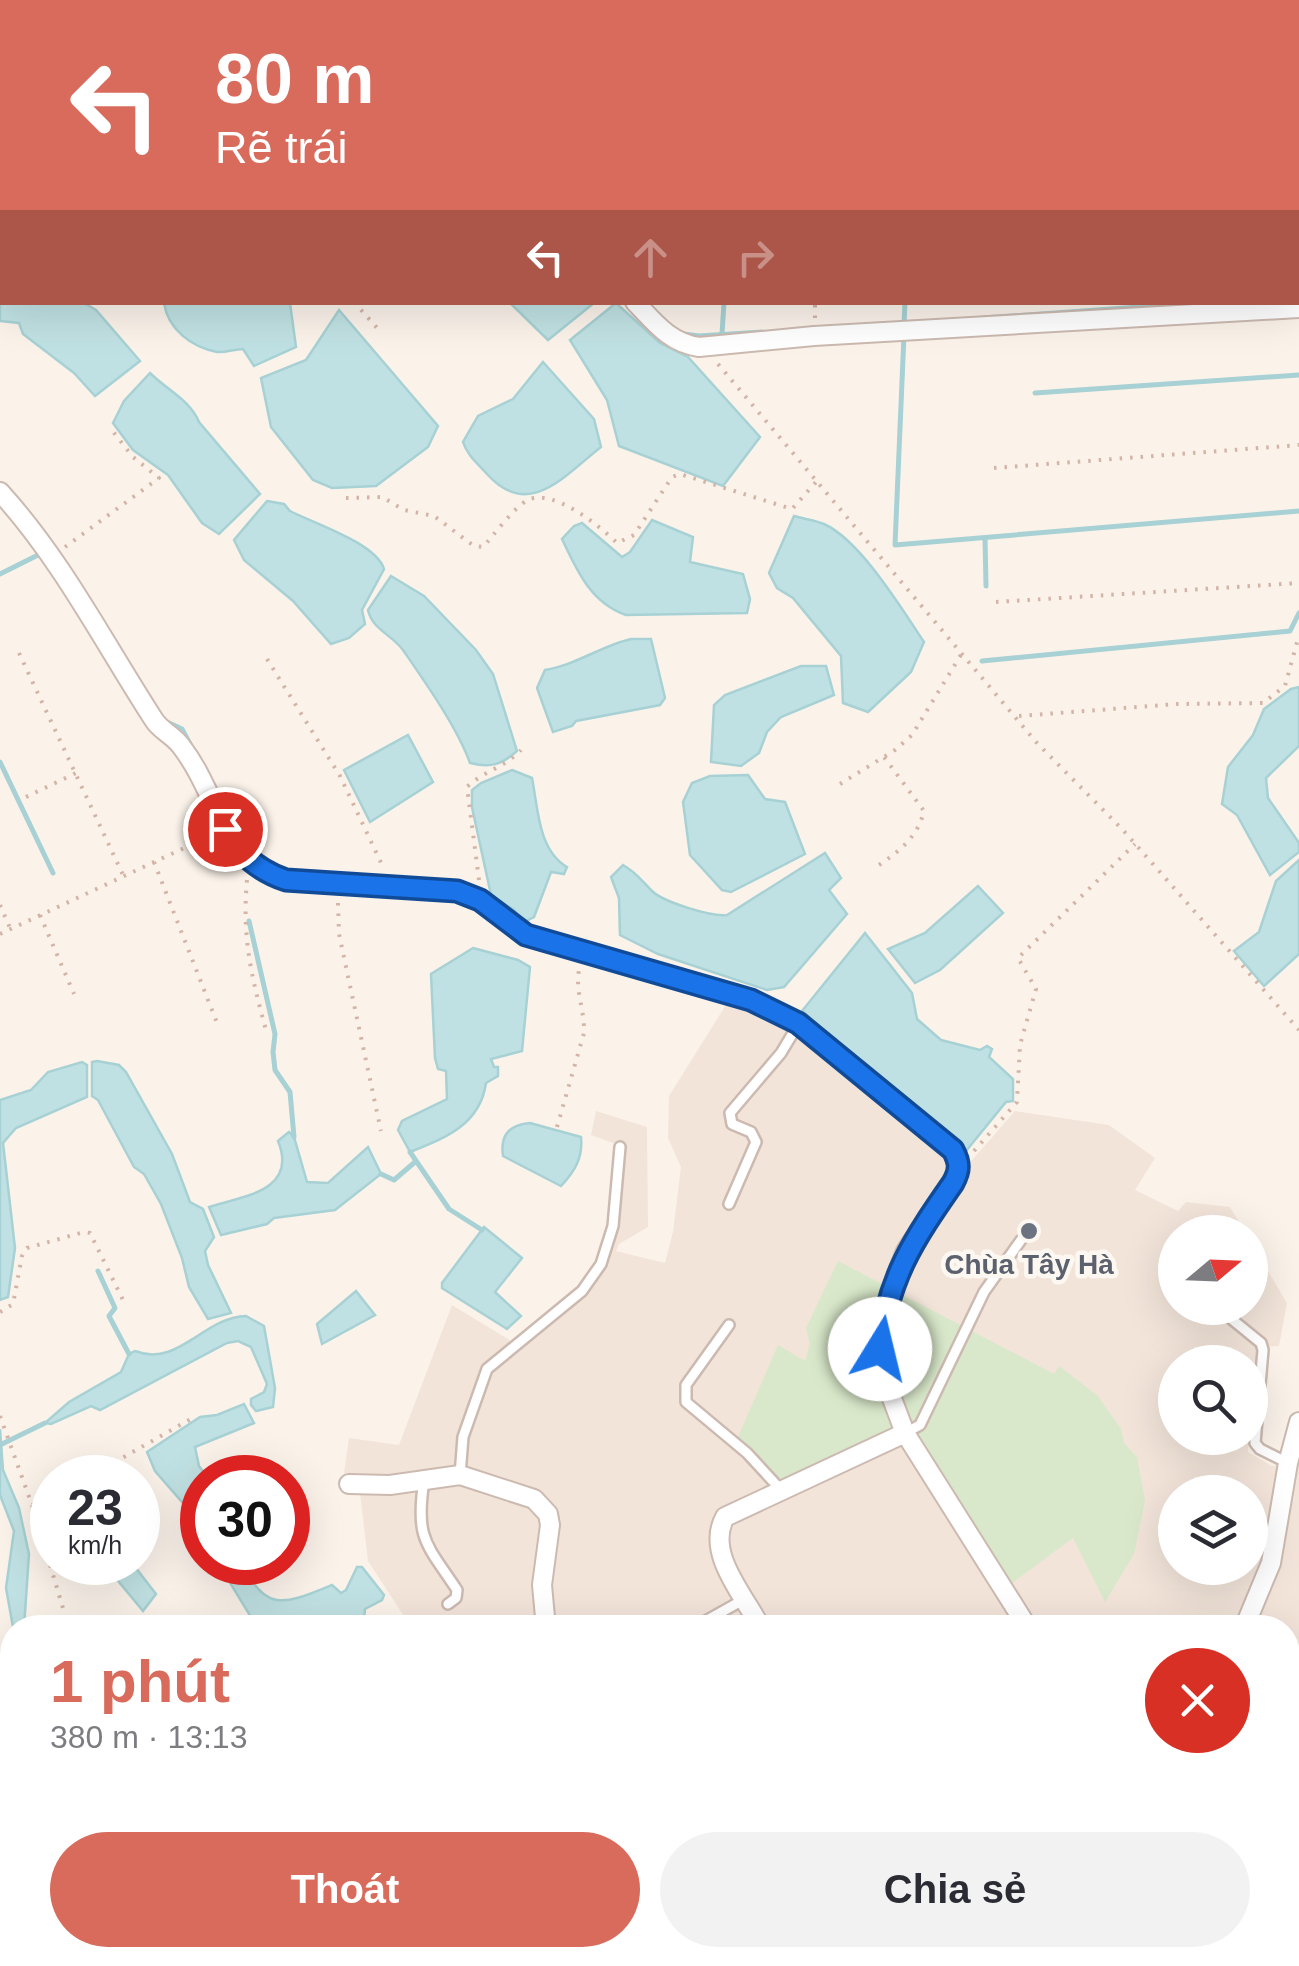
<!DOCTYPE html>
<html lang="vi">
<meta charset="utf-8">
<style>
body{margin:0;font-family:Arial,sans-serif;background:#f2f2f3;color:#2b2b33;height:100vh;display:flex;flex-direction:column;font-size:38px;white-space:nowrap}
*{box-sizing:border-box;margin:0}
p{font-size:32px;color:#7c7c81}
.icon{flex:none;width:55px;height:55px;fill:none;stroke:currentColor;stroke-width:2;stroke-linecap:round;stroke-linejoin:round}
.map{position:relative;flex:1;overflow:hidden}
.sheet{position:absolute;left:0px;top:1615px;width:1300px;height:352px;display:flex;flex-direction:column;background:#fff;border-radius:40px 40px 0 0;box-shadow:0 10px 40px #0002}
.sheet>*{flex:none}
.top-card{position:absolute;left:0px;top:0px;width:1300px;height:305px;box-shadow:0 10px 40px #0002;background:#d86b5c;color:#fff;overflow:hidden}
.needle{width:65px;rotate:71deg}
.fabs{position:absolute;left:1158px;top:1215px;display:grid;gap:20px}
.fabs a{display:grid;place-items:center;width:110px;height:110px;border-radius:50%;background:#fff;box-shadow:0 10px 40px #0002;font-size:50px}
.speed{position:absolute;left:30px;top:1455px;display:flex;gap:20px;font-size:50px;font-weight:700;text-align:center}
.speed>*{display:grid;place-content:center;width:130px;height:130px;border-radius:50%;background:#fff;box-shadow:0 10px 40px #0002;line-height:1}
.speed small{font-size:25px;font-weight:400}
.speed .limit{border:15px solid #d22;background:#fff;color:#111}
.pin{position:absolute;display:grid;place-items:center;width:85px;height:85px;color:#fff;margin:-42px;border:5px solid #fff;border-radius:50%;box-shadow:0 2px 10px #0007}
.me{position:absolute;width:110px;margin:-55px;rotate:9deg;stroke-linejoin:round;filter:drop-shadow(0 0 8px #0008)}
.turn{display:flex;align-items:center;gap:35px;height:210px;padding:0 50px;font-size:45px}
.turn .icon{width:130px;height:130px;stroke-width:2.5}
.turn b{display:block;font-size:70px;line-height:85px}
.lanes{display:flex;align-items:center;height:95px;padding:0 50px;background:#0003;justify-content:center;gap:50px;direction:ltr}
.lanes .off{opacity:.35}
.round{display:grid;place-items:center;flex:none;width:105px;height:105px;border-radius:52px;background:#f2f2f3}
.summary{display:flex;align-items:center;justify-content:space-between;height:170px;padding:0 50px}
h1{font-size:60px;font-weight:600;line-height:75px;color:#d86b5c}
.action{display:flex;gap:20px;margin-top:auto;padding:20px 50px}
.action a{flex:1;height:115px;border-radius:60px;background:#d86b5c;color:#fff;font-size:40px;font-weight:600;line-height:115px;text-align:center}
.action a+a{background:#f2f2f3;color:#2b2b33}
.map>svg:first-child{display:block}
.residential{fill:#f2e4d9;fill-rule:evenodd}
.green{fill:#d9e8ca}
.water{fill:#c0e1e3;stroke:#a7d1d4;stroke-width:2.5}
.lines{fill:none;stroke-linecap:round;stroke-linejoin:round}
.stream{stroke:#a7d1d4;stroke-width:5}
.service-casing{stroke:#ccbab1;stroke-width:14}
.minor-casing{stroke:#ccbab1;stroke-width:22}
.path{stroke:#d3b4a7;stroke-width:4;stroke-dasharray:2.5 8;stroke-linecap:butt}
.service{stroke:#fff;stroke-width:9}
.minor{stroke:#fff;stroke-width:18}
.route-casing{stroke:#114b97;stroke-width:25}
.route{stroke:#1a73e8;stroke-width:18}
.worship-dot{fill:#6b7280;stroke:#fdf7f1;stroke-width:4}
.labels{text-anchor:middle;stroke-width:9;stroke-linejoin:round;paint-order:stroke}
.worship-label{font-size:28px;font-weight:bold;fill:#5b616d;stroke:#fdf7f1}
</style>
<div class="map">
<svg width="1299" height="1966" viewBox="0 0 1299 1966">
<rect width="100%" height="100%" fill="#fbf3ea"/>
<path class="residential" d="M729 1000 792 1026 966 1167 1015 1111 1109 1125 1155 1158 1135 1190 1178 1211 1186 1202 1230 1207 1245 1232H1175V1308H1250V1241L1287 1303 1279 1346 1258 1347 1250 1428V1362H1175V1438H1249L1248 1452 1272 1466 1293 1464 1299 1443V1966H542L538 1955H1288V1628H488L485 1617 467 1627H411L368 1561 358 1476 344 1473 349 1438 399 1445 452 1305 521 1347 585 1293 605 1264 618 1226 624 1147 591 1135 596 1111 647 1127 648 1227 619 1244 616 1251 665 1263 673 1232 681 1167 668 1138 669 1096ZM1175 1492H1250V1568H1175Z"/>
<path class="green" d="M838 1261 1054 1374 1059 1366 1098 1396 1121 1429 1124 1443 1137 1457 1145 1501 1134 1554 1105 1602 1073 1538 1008 1586 912 1437 782 1481 738 1437 778 1345 805 1361 810 1344 806 1328Z"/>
<g class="water">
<path d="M0 260 2 302 84 303 96 310 140 361 95 396 74 373 23 334 19 323 0 321Z"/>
<path d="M164 303H290L296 347 254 366 243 349C234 349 226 353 217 352 191 347 168 329 164 303Z"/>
<path d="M510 303H594L548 340Z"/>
<path d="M616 303 660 343 688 357 760 437 723 486 619 446 607 400 570 340Z"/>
<path d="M339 310 438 426 428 447 376 486 332 488 313 480 271 427 261 378 306 360Z"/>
<path d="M543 362 594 419 601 447C565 475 529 521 487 474 478 464 467 455 463 442L478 416 513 399Z"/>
<path d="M150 373C167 390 190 400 199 422L260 494 219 534 202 523 168 475 133 450 113 423 124 401Z"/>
<path d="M267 501 284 504 290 511C313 523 376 543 384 569L362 610 365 624 349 638 331 644 293 601 244 560 234 540Z"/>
<path d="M794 516C804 519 815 520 824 524 860 540 902 609 924 642L911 672 868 712 843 703 841 656 793 598 777 588 769 573Z"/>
<path d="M652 520 693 537 690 562 743 574 750 599 747 613 626 615C591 603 577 571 562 539L574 526 582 523 622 557 630 552Z"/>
<path d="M391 576 424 596 476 650 493 674 517 751C501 765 491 768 470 763 457 727 425 682 403 650 392 635 372 629 368 610Z"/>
<path d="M631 639H651L665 698 660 705 576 721 572 726 553 732 537 688 545 670C576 665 601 646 631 639Z"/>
<path d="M801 666H826L834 695 781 717 767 732 759 753 741 766 711 762 714 705 725 695Z"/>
<path d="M1299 687V746L1266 778 1268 798 1299 843V852L1270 875 1237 815 1222 804 1228 767 1253 735 1264 709 1291 689Z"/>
<path d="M408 735 433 782 370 822 344 770Z"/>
<path d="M512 770 532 778C538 808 538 850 567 867L564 874 551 872 534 917 524 922 514 910 491 895 472 807V790L481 783Z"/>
<path d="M748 775 765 799 785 802 805 854 731 892 722 890 690 855 683 802 692 783 710 776Z"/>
<path d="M825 853 841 878 829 890 847 914 784 987 767 990 658 954 620 935 619 898 611 877 623 865C637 873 641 880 652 891 663 902 712 917 727 915Z"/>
<path d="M1299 860V954L1264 986 1234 951 1259 932 1276 881Z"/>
<path d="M978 886 1003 913 940 970 915 983 888 949 925 933Z"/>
<path d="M865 933 912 993 917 1019 941 1040 980 1050 987 1046 992 1049 989 1057 1013 1079V1101L1006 1102 966 1151 802 1011Z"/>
<path d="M473 948 518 960 530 967 522 1051 491 1059 494 1067H498V1076L486 1083C480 1125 445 1138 410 1152L398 1130 402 1121 447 1099 446 1071 438 1069 435 1058 431 974Z"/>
<path d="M97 1061 119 1065 126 1072 172 1154 190 1202 203 1209 214 1237 205 1251 208 1265 231 1313 208 1319 189 1287 182 1258 161 1204 144 1174 134 1167 98 1100 92 1096V1062Z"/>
<path d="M82 1062 87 1065V1097L16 1128 3 1143 15 1248 8 1297 0 1300V1100L31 1090 48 1072Z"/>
<path d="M530 1123 581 1137C583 1158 575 1171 561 1186L503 1156C500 1135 509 1125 530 1123Z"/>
<path d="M289 1132 294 1137 307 1182 328 1183 368 1147 381 1174 335 1210 274 1218 267 1224 221 1235 209 1207C245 1196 298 1190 278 1141Z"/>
<path d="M484 1227 522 1258 495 1292 521 1316 507 1329 442 1288V1283Z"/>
<path d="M356 1291 375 1315 322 1344 317 1324Z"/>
<path d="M246 1316 264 1326 275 1388 273 1407 256 1411 251 1405V1399L264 1392 267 1384 251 1347 238 1341 227 1343 100 1410 91 1406 51 1424 45 1423 69 1402 121 1372 129 1354 135 1351C178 1368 204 1317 246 1316Z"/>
<path d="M244 1404 254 1423 195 1447 199 1466 207 1477 202 1478V1525L155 1471 147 1452 200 1417 217 1415Z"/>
<path d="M0 1429 3 1470 19 1508 29 1554 24 1627H13L6 1588 14 1531 0 1495Z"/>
<path d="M109 1563H132L156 1594 143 1611 119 1582Z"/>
<path d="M218 1563H243C265 1616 289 1602 332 1585L341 1593 346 1590 357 1567H362L384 1595 382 1600 365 1609 363 1627H257Z"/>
<path d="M12 1754V1871L0 1840V1769Z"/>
<path d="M104 1955H187L185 1966H103Z"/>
<path d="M205 1955H286L287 1966H204Z"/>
</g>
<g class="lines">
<g class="stream">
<path d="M577 2V0"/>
<path d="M741 2 742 0"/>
<path d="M917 2V0"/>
<path d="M1259 2V0"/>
<path d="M1298 297H1299"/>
<path d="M983 318 1209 302"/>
<path d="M904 324 905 302"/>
<path d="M684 334 699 336 762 332"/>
<path d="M722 334 724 302"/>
<path d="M904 335 895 545 1299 511"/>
<path d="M1035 393 1299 375"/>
<path d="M985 538 986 586"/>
<path d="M0 574 42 553"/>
<path d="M982 661 1290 631 1299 613"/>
<path d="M167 722 182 729 190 744"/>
<path d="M0 762 53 873"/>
<path d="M249 921 275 1034 273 1052 275 1070 290 1092 294 1137"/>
<path d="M410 1152 449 1209 482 1230"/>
<path d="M381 1174 394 1180 415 1162"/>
<path d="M98 1271 115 1308 109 1316 129 1354"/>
<path d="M2 1444 45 1423"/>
<path d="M0 1758 12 1744"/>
<path d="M0 1872 12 1908"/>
<path d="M0 1944 18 1966"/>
<path d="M28 1955 32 1966"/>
</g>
<g class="service-casing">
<g id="service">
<path d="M729 1204 756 1142 751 1132 732 1124 730 1113 781 1053 799 1023"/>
<path d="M1218 1308 1261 1343 1263 1350 1255 1443 1260 1449 1288 1463"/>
<path d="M729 1325 686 1385V1402L747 1453 782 1491"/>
<path d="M905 1433 920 1425 984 1292 1021 1240"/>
<path d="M460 1475 463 1437 487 1369 582 1291 601 1264 613 1226 620 1147"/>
<path d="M424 1480C415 1539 426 1543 457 1590L456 1598 448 1604"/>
<path d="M693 1628 743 1600"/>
<path d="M1288 1794 1299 1783"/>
<path d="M499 1955 503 1966"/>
<path d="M610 1966 626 1955"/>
<path d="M1214 1966 1228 1955"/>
</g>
</g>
<g class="minor-casing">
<g id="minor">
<path d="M353 0 355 2"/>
<path d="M635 302C655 323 670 343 699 347L814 336 1299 308"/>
<path d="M0 492C62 560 104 643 154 720 161 731 173 735 181 746 219 795 220 858 286 880L457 891 480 900 526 935 751 999 799 1023 953 1150 959 1171 906 1251 899 1269 883 1323 882 1372 905 1433 1028 1628"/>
<path d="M349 1484 390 1485 460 1475 534 1499 548 1514 550 1525 542 1585 546 1628"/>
<path d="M761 1628C744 1595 705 1553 725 1517L905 1433"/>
<path d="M1244 1628 1271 1563 1288 1463 1299 1422"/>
<path d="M1288 1661 1299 1664"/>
<path d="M685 1955 694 1966"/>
<path d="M1237 1955 1247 1966"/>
<path d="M840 1966 854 1955"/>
<path d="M952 1966 964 1955"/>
</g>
</g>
<g class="path">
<path d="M482 2V0"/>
<path d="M660 2 661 0"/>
<path d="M828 2 829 0"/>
<path d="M1042 2V0"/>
<path d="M1172 2V0"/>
<path d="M354 302 378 329"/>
<path d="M815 318V302"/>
<path d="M718 364 1036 742 1122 829 1299 1030"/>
<path d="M994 468 1299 445"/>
<path d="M346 498 382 497 404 510 434 516 474 546 483 547C493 536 515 506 528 500 553 488 600 526 617 543L634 535 672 477 680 474 792 509 816 482"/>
<path d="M65 547 159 478 133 457 111 429"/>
<path d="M996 602 1299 583"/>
<path d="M19 653 123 875"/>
<path d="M267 659 340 776 384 869"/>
<path d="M1019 716 1177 704 1263 703 1285 686 1299 635"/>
<path d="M840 784 895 750 912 735 962 653"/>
<path d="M26 797 76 773"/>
<path d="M154 862 219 1028"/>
<path d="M879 865C900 851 918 836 924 811L884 757"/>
<path d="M247 880C242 937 251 976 266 1030"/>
<path d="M479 880 467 787C484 771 505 767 521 750"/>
<path d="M338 903 339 934 381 1131"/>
<path d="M0 905 10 928"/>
<path d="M40 915 74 994"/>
<path d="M0 934 212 835"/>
<path d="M557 1127 584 1033C585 1011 575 992 579 970"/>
<path d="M974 1151 1017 1102 1020 1045 1036 989 1018 958 1135 844"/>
<path d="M0 1312 13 1304 22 1256 27 1248 84 1232 90 1233 125 1304"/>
<path d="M0 1416 32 1505 69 1628"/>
<path d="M87 1478 196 1416"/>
<path d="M32 1505 52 1495"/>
<path d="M0 1711 4 1710"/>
<path d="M194 1966 195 1955"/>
</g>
<use href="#service" class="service"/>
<use href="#minor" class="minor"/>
</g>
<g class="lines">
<g class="route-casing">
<path id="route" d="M225 829C239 854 259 871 286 880L457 891 480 900 526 935 751 1000 798 1023 953 1150C960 1163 960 1170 953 1183 914 1239 887 1279 880 1349"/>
</g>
<use href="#route" class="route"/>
</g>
<circle class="worship-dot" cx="1029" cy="1231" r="10"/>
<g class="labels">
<g class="worship-label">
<text x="1029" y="1274">Chùa Tây Hà</text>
</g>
</g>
</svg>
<div class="fabs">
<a><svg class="needle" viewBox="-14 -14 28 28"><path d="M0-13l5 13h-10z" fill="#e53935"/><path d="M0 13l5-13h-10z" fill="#7c7c81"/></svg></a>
<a><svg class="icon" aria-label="search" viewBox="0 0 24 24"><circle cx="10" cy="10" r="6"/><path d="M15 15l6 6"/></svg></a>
<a><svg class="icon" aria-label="layers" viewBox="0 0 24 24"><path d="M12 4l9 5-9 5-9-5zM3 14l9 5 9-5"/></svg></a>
</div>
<div class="speed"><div>23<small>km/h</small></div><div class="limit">30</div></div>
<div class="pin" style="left:225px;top:829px;background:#d93025"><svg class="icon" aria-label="arrive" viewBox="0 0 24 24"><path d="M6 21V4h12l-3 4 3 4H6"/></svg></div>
<svg class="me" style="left:880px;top:1349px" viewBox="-20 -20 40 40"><circle r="19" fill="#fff"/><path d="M0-13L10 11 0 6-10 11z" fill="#1a73e8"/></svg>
<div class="top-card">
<div class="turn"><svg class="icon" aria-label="left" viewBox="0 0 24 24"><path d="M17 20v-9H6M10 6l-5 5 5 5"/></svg><div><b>80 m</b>Rẽ trái</div></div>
<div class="lanes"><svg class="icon" aria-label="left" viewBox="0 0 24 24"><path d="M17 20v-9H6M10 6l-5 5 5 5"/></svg><svg class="icon off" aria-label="ahead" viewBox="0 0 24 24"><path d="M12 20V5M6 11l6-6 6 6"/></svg><svg class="icon off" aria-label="right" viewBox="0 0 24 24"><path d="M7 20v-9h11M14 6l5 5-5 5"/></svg></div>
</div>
<section class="sheet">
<div class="summary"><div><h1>1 phút</h1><p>380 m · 13:13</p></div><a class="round" style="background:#d93025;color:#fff"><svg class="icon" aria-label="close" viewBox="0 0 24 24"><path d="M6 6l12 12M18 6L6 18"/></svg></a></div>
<div class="action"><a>Thoát</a><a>Chia sẻ</a></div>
</section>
</div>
